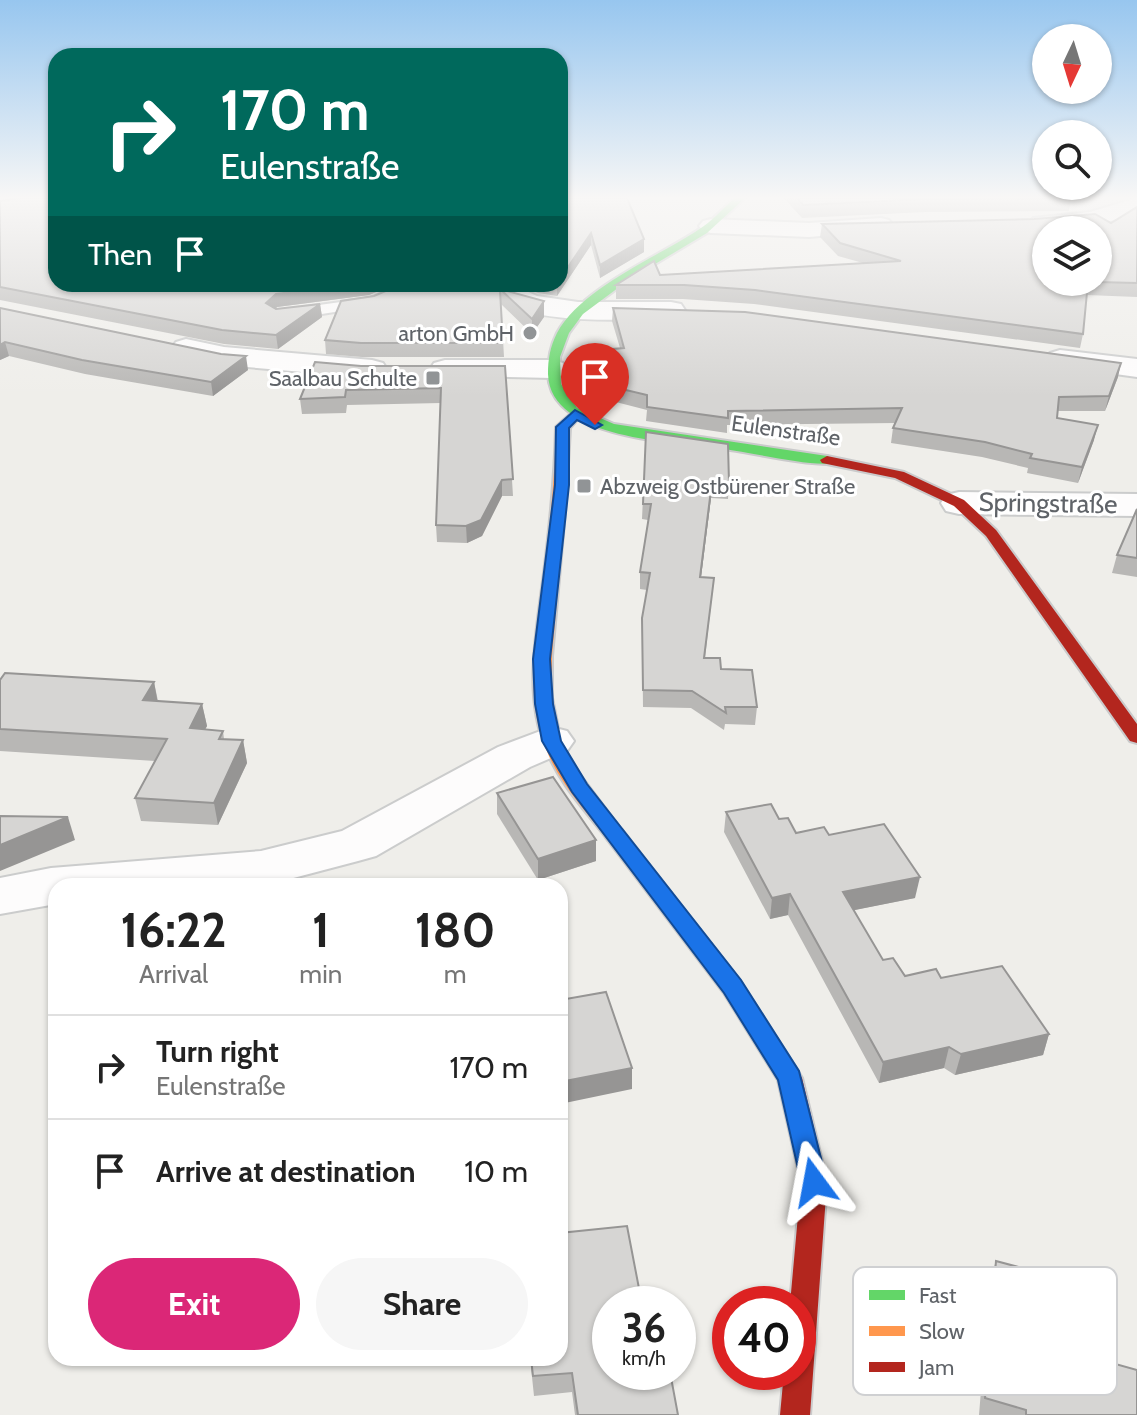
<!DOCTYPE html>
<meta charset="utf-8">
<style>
body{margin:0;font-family:Cabin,sans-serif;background:#f6f6f6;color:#222;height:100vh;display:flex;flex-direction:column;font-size:30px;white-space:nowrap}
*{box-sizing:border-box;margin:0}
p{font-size:26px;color:#767676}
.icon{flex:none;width:44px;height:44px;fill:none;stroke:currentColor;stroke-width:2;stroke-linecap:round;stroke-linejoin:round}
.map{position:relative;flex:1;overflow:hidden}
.side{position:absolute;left:48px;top:878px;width:520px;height:488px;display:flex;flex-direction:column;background:#fff;border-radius:24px;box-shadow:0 2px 6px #0004}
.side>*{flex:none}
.guide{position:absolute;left:48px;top:48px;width:520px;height:244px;border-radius:24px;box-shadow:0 2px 6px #0004;background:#00695c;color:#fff;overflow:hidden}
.needle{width:52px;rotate:184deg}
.buttons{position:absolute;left:1032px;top:24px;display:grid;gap:16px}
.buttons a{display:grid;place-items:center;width:80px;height:80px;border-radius:50%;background:#fff;box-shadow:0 2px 6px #0004;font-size:40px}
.speed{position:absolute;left:592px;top:1286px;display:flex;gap:16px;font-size:40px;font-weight:700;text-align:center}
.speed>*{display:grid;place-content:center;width:104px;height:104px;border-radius:50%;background:#fff;box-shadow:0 2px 6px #0004;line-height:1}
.speed small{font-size:20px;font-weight:400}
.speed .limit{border:12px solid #d22;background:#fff;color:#111}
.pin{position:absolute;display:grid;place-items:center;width:68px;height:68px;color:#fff;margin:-82px -34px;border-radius:50% 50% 50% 0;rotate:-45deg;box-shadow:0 0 8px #0007}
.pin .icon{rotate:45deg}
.me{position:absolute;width:88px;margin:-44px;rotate:347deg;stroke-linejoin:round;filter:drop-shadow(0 0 6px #0008)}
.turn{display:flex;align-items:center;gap:28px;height:168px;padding:0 40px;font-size:36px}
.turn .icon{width:104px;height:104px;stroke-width:2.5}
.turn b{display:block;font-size:56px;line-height:68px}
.then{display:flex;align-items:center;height:76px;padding:0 40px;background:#0003;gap:16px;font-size:30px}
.eta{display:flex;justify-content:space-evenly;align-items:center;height:136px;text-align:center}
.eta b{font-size:48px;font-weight:700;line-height:56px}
.action{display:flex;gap:16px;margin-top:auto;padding:16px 40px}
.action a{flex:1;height:92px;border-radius:48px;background:#db2777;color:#fff;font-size:32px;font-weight:700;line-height:92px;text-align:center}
.action a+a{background:#f6f6f6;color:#222}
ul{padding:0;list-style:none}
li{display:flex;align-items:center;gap:24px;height:104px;padding:0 40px;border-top:2px solid #e0e0e0}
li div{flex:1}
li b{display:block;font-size:30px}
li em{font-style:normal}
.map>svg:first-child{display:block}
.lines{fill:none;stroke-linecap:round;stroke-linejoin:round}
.lane-casing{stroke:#cbcccc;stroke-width:4}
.street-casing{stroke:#cbcccc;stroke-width:4}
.fast-casing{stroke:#cacacb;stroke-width:4}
.slow-casing{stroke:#cacacb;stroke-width:4}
.jam-casing{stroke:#cacacb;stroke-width:4}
.lane{fill:#fdfcfc;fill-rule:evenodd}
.street{fill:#fdfcfc;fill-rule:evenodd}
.fast{fill:#63d668;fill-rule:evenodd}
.slow{fill:#ff974d;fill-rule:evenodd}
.jam{fill:#b3261e;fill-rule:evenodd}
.wall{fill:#b8b7b5}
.shaded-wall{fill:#969594}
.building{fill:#d6d5d3;stroke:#969594;stroke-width:2}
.route{fill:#1a73e8;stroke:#114b97;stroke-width:2}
.poi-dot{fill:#919496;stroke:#fff;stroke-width:3}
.labels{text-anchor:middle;stroke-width:6;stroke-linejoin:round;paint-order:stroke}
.far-poi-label{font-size:22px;fill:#5f6368;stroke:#fff;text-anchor:end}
.far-street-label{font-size:22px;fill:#5f6368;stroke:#fff}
.street-label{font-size:26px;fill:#5f6368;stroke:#fff}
.key{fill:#fff;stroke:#cfd0d2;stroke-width:2}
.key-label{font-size:22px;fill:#5f6368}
</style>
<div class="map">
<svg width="1137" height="1415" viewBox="0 0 1137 1415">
<rect width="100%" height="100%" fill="#efeeea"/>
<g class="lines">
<g class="lane-casing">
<path id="lane" d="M403 284H425L379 305 290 319 282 314 290 309 370 298Z"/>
</g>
<g class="street-casing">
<g id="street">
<path d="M1137 198V212C1106 224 1065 236 1033 228L1029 223 1033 218 1090 212Z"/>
<path d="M881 218 889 220 893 225 889 230 809 237 711 233 703 231 699 226 703 221 711 219 809 223Z"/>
<path d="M480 284H511L537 296 578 302H671L681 304 685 310 681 316 671 318C623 320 510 328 480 284Z"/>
<path d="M186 339 224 347 372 360 383 363 387 369 383 375 372 378 224 365 176 354 171 348 176 342Z"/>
<path d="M1060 350 1137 359V377L1050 365 1045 359 1050 353Z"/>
<path d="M445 360H552L563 363 567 369 563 375 552 378 434 375 430 369 434 363Z"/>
<path d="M959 492 1137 494V516L959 514 946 511 941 503 946 495Z"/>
<path d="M551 727 567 731 574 741 567 751 530 767 376 856 358 861 263 886H56V904L0 914V878L51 868 261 851 342 831 498 747Z"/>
</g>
</g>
<g class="fast-casing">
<path id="fast" d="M734 198H745L707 233 630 279 583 314 569 333 560 357 561 384 577 408 614 424 827 456 834 460 832 463C811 467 749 452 724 449 675 442 550 440 548 374 548 359 550 347 557 333 581 288 656 258 698 230 711 222 723 209 734 198Z"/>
</g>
<g class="slow-casing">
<path id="slow" d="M575 410 582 414 570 428 566 501 552 656V698L560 738 571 763 625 835 622 840H608C586 811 559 783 546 749 523 694 537 630 544 573 550 525 555 476 556 427Z"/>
</g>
<g class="jam-casing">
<g id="jam">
<path d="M827 456 904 472 964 500 996 530 1137 724V743L1130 741 986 536 954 506 895 478 822 463 820 460Z"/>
<path d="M615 828 622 830 740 981 802 1078 827 1182 810 1415H780L784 1372H798V1304H790L801 1182 778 1080 724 993 608 840 605 835 608 830Z"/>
</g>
</g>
<use href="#lane" class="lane"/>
<use href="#street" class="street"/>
<use href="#fast" class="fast"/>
<use href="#slow" class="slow"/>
<use href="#jam" class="jam"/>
</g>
<g class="wall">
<path d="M560 198 644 239V252L600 278 591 245 557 296 538 293 518 284H560Z"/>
<path d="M784 198H1071L1069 211 925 212 802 218Z"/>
<path d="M0 201 186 286 211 284H395L369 295 277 307 276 309 320 304 322 317 278 349 224 344 0 300Z"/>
<path d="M1137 207V297L1087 295 1083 334 1080 348 754 304 683 299H616V285L660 275 863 263 838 256 820 237 822 224 1111 223Z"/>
<path d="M500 289 544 301V317L532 334 501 304 504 357H362L326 354 325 340 374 296 501 303Z"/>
<path d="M0 308 248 370 213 396 85 374 9 356 0 360Z"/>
<path d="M613 308 1118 377 1105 411H1058L1057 418 1094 440 1078 483 1027 473 1028 468 982 457 891 443 893 428 896 423 727 425V433L646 421 647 410 608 400 575 382 574 352 620 348 612 321Z"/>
<path d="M361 366H505L513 496H502L482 536 467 543 437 542 436 525 441 403 347 405 346 413 302 414 300 399Z"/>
<path d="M646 432 729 483 728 499 711 498 701 577 714 578 705 658 721 669 757 707 755 725 725 724 724 730 691 708 643 707 642 618 647 590 640 589V572L648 520 642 519Z"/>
<path d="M1137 509V577L1112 573 1117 555Z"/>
<path d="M0 680 154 682 158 701 202 704 207 726 205 729 223 731 224 739 243 740 247 763 218 825 141 821 135 798 155 761 0 751Z"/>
<path d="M497 793 596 861 538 880 497 814Z"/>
<path d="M726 812 779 819 796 833 829 835 915 898 854 910 883 960 905 976 941 978 1049 1034 1043 1055 955 1075 944 1068 879 1083 788 915 770 919 724 832Z"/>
<path d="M996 1261 1069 1351 1137 1415H979L990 1279Z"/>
<path d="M642 1304 678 1415H575L572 1392 534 1396 530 1358H560Z"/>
</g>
<g class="shaded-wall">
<path d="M591 233V245L557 296V284H560V279Z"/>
<path d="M644 239V252L600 278V265Z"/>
<path d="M354 284H395L369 295 277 307 268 316 266 303 276 294Z"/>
<path d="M544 301V317L532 334V319Z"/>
<path d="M320 304 322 317 278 349 276 335Z"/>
<path d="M5 342 9 356 0 360V345Z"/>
<path d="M246 356 248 370 213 396 211 382Z"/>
<path d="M1121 363 1118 377 1105 411 1109 396Z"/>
<path d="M1098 425 1094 440 1078 483 1082 467Z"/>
<path d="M502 480V496L482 536 467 543 466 526Z"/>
<path d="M712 482 711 498 699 593 700 577Z"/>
<path d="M154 682 158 704 143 700Z"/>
<path d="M202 704 207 726 194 751 190 728Z"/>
<path d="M243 740 247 763 218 825 214 803Z"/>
<path d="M68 817 75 840 0 871V845Z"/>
<path d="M596 840V861L538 880V859Z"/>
<path d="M920 877 915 898 840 913 843 892Z"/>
<path d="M790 894 788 915 770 919 772 898Z"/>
<path d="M1049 1034 1043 1055 955 1075 961 1054Z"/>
<path d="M949 1047 944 1068 879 1083 883 1062Z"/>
<path d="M632 1068V1089L560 1104V1082Z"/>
</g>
<g class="building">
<path d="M22 198H56V284H183V287L211 284H354L276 294 266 303 276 309 320 304 276 335 222 330 0 287V201Z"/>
<path d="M560 198H627L644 239 600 265 591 233 560 279Z"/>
<path d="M797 198H1071L927 199 803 205Z"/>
<path d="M1137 207V283L1097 282 1098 230H1046V282H1088L1083 334 755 290 684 285H616L654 261 660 275 901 261 840 243 822 224 1034 219 1095 214 1111 223Z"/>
<path d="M402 284H491L500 291 503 343H361L325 340 341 301 374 296Z"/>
<path d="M500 289 544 301 532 319Z"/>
<path d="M0 308 221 354 246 356 211 382 82 360 5 342 0 345Z"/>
<path d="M613 308 745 312 1121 363 1109 396 1059 397 1057 418 1098 425 1082 467 1030 458 1032 454 985 442 893 428 902 408 728 411V418L647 407V395L609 386 575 368 574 352 624 348Z"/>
<path d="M315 362 361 366H505L513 479 502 480 481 520 466 526 436 525 441 388 346 390 345 397 300 399Z"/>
<path d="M646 432 728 444 729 483 712 482 700 577 714 578 704 658H720L721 669 752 670 757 707H725L726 713 692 691 643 690 642 618 650 573 640 572 651 504H643Z"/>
<path d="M1137 509V558L1117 555Z"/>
<path d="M5 673 154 682 143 700 202 704 190 728 223 731 219 739 243 740 214 803 135 798 167 739 0 729V680Z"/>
<path d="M553 777 596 840 538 859 497 793Z"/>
<path d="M771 804 779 819 788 818 796 833 824 827 829 835 884 824 920 877 843 892 883 960 893 958 905 976 936 969 941 978 1002 966 1049 1034 961 1054 949 1047 883 1062 790 894 772 898 726 812Z"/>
<path d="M0 816 68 817 0 845Z"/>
<path d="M606 992 632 1068 560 1082V1000Z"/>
<path d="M627 1226 642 1304H610V1372H670L678 1415H578L572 1373 533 1376 531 1358H560V1233Z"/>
<path d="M996 1261 1071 1281 1069 1351 1137 1370V1415H1026V1410L985 1398Z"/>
</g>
<linearGradient id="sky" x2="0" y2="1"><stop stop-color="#97c6ef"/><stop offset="0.5" stop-color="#f8f7f6"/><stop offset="1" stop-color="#f8f7f6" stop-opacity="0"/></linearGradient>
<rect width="1137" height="396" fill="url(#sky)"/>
<path class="route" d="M575 410 602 425 595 429 577 420 569 428V485L550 659 553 704 561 741 587 784 741 980 799 1071 827 1182 823 1190 814 1193 804 1190 801 1182 778 1080 724 993 572 792 542 741 535 704 533 659 555 485 556 427Z"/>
<g class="poi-dot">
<circle cx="530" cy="333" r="8"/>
<rect x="425" y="370" width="16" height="16" rx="4"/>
<rect x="576" y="478" width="16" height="16" rx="4"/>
</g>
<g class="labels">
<g class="far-poi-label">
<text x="514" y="341">arton GmbH</text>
<text x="417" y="386">Saalbau Schulte</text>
<text x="600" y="494" text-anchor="start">Abzweig Ostbürener Straße</text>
</g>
<g class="far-street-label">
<text transform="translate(786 430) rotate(8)" y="8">Eulenstraße</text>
</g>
<g class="street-label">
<text transform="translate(1048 503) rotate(1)" y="9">Springstraße</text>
</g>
</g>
<rect x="853" y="1267" width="264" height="128" rx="12" class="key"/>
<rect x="869" y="1290" width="36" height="10" fill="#63d668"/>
<rect x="869" y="1326" width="36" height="10" fill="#ff974d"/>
<rect x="869" y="1362" width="36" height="10" fill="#b3261e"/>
<g class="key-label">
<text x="919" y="1303">Fast</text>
<text x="919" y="1339">Slow</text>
<text x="919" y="1375">Jam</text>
</g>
</svg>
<div class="buttons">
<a><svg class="needle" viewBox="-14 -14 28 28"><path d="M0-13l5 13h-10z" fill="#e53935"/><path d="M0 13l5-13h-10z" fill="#767676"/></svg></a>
<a><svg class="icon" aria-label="search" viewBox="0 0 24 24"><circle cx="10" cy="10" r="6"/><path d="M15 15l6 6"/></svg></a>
<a><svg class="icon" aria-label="layers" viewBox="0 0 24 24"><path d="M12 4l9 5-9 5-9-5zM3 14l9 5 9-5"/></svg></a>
</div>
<div class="speed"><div>36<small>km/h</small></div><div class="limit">40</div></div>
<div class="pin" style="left:595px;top:425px;background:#d93025"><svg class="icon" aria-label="arrive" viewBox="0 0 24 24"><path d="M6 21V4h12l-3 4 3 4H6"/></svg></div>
<svg class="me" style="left:814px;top:1182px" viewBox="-20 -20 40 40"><path d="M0-17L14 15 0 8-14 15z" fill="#1a73e8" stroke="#fff" stroke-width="4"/></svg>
<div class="guide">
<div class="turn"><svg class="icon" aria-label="right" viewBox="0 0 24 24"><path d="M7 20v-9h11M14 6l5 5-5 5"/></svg><div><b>170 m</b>Eulenstraße</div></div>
<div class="then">Then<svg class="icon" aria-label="arrive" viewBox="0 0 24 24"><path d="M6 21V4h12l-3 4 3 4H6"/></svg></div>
</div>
<section class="side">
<div class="eta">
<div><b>16:22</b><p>Arrival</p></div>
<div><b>1</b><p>min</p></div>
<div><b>180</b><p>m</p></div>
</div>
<ul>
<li><svg class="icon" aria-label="right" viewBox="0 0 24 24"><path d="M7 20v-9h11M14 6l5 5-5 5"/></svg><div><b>Turn right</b><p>Eulenstraße</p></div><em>170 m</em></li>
<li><svg class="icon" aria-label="arrive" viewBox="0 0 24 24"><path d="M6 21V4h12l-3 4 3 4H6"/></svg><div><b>Arrive at destination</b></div><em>10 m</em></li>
</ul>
<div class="action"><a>Exit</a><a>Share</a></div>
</section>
</div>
